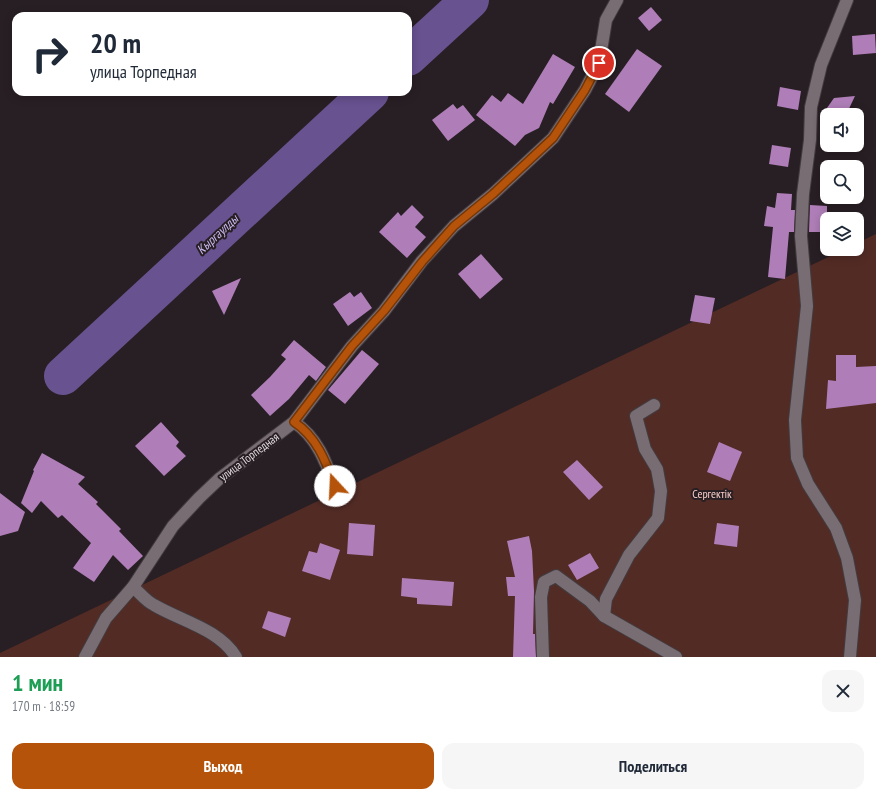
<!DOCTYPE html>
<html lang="ru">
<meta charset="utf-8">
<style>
body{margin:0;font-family:"PT Sans Narrow",sans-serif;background:#f6f6f7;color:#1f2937;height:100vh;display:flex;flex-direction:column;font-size:15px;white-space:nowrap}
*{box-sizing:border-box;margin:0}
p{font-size:13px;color:#747a83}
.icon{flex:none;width:22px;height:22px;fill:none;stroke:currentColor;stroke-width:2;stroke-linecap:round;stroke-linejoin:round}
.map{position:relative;height:657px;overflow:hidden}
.panel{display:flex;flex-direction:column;background:#fff;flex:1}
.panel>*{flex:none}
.guide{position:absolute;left:12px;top:12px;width:400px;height:84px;border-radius:12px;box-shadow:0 2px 10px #0003;background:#fff;color:#1f2937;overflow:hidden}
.tools{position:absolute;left:820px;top:108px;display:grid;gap:8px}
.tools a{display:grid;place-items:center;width:44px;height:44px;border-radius:8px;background:#fff;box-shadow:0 2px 10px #0003;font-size:20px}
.pin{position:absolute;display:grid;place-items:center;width:34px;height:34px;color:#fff;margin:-17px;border:2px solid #fff;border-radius:50%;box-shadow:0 1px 4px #0007}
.me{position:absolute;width:44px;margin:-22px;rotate:340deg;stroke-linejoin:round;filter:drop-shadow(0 0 3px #0008)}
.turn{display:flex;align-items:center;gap:14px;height:84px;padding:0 12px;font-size:18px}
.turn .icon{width:52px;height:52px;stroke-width:2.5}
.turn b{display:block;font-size:28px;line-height:34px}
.round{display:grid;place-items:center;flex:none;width:42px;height:42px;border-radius:12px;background:#f6f6f7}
.headline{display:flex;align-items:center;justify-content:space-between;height:68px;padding:0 12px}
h1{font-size:24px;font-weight:800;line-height:30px;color:#1e9e55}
.action{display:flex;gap:8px;margin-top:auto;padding:8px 12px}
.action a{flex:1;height:46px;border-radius:12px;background:#b45309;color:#fff;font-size:16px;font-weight:800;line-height:46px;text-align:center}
.action a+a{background:#f6f6f7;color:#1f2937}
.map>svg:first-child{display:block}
.green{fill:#532b25}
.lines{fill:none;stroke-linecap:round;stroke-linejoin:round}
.river{stroke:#685290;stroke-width:38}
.building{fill:#af7eb8}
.street-casing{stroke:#423b3f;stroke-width:14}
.street{stroke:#786d73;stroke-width:12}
.route-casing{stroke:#753606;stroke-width:10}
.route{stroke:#b45309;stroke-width:7}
.labels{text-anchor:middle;stroke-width:4;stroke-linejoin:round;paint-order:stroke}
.street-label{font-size:12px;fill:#dfd8dc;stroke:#281f24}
.park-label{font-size:12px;fill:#f9ccc5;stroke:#281f24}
.water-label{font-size:13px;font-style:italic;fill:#ccbcf3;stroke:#281f24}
</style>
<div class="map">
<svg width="876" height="657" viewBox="0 0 876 657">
<rect width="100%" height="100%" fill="#281f24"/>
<path class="green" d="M876 234V657H0V653L845 249H857V243Z"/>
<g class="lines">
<g class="river">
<path d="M408 57 470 0"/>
<path d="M63 376 370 92"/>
</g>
</g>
<g class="building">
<path d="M651 7 662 20 649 31 638 18Z"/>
<path d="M875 34 876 53 853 55 852 36Z"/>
<path d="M637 49 662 66 629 112 605 94Z"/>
<path d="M553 54 575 67 553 104 550 102 539 128 525 135 515 146 476 115 492 95 501 102 508 93 523 104Z"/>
<path d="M780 87 801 91 798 110 777 106Z"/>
<path d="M855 96 846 115H822L834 98Z"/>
<path d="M453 104 457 109 463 105 475 120 448 141 432 120Z"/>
<path d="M772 145 791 148 788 167 769 164Z"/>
<path d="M777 193 792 194 791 210H795L794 232H789L785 279 768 277 773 227 764 226 767 206 775 208Z"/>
<path d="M412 205 424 217 415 227 426 237 407 258 379 232 398 212 401 216Z"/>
<path d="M810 205 827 206V232H809Z"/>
<path d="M481 254 503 279 480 299 458 274Z"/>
<path d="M241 278 224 315 212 291Z"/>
<path d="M350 292 354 297 361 292 372 308 348 326 333 304Z"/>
<path d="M695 295 715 298 710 324 690 321Z"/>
<path d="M294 340 326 367 316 381 309 375 289 399 270 416 251 395 270 377 286 359 281 355Z"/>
<path d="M362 350 379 364 345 404 328 390Z"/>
<path d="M836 355H856V367L876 366V403L826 409 828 380 836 381Z"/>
<path d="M161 422 179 442 176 446 186 456 164 476 135 446Z"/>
<path d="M719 442 742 452 730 481 707 472Z"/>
<path d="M42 453 85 477 78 484 98 502 96 504 121 529 119 531 143 556 128 570 113 555 94 582 73 568 91 543 62 515 58 518 41 501 32 513 21 503 34 471 33 470Z"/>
<path d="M577 460 603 487 589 500 563 472Z"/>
<path d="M0 493 25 512 18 531 0 536Z"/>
<path d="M349 523 375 525 373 556 347 554Z"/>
<path d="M717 523 739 526 737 547 714 544Z"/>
<path d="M529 536 532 551 534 591 533 634H535L536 657H513L515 596H508L506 577H515L507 541Z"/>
<path d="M320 543 340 550 330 580 302 571 309 551 317 553Z"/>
<path d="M590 553 599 568 577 580 568 565Z"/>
<path d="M402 578 454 582 452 606 417 604V598L401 596Z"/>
<path d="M268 611 291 618 285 637 262 628Z"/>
</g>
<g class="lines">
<g class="street-casing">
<g id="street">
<path d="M847 0 821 65 811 107 810 140 803 194 801 236 807 306 795 420 797 458 808 484 836 528 847 558 855 600 850 657"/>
<path d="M294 422C317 437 326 462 335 487"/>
<path d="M133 587C140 593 146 601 154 605 181 621 219 629 236 657"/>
<path d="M604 616 606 599 629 555 658 518 661 491 657 469 645 449 636 416 654 405"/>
<path d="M85 657 106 618 133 587 173 526 199 498 219 479 294 422 352 346 384 311 422 261 454 226 493 194 553 138 585 90 599 63 606 20 617 0"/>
<path d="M543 657 541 597 544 582 556 576 590 601 604 616 676 657"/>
</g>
</g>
<use href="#street" class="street"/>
</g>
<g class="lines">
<g class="route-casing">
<path id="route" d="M335 486C326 462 317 437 294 422L352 346 384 311 422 262 454 226 493 194 553 138 585 90 599 63"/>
</g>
<use href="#route" class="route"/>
</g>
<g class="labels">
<g class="street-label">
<text transform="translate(249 457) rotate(-37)" y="4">улица Торпедная</text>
</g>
<g class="park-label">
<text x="712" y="498">Сергектік</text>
</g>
<g class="water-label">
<text transform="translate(217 234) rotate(-43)" y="5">Кыргаулды</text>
</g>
</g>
</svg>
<div class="tools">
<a><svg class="icon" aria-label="sound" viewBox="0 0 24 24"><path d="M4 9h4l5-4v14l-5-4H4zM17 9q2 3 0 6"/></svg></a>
<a><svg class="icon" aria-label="search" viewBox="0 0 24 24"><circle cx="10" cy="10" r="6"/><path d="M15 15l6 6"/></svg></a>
<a><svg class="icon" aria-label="layers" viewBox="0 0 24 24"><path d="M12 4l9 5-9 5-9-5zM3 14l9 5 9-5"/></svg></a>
</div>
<div class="pin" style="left:599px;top:63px;background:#d93025"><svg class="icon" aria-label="arrive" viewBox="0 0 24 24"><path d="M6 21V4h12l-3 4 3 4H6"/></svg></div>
<svg class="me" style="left:335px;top:486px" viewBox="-20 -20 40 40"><circle r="19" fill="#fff"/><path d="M0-13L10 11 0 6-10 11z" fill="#b45309"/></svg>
<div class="guide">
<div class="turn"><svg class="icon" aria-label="right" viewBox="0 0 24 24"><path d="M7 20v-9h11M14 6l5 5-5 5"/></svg><div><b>20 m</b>улица Торпедная</div></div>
</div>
</div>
<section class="panel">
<div class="headline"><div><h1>1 мин</h1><p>170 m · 18:59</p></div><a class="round"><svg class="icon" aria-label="close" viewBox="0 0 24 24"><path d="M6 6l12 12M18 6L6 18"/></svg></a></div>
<div class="action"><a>Выход</a><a>Поделиться</a></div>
</section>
